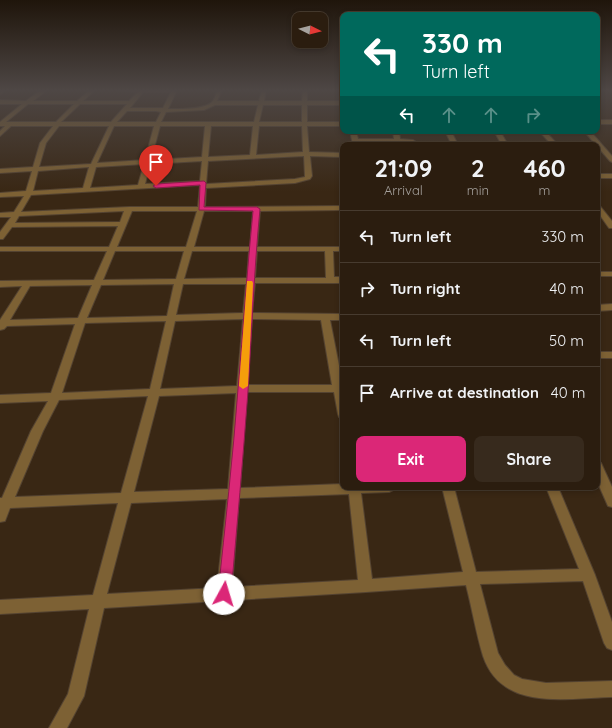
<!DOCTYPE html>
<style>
body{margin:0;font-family:Quicksand,sans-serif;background:#372a1d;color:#f1f3f6;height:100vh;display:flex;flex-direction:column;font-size:15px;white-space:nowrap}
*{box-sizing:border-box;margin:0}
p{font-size:13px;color:#a6a29e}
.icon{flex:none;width:22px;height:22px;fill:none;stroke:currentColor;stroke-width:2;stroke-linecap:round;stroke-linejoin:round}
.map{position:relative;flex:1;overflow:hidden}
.sheet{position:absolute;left:340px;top:142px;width:260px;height:348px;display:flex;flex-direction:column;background:#2b1d0f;border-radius:8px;box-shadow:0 2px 6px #0003,0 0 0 1px #473b2f}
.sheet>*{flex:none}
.hud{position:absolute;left:340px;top:12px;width:260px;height:122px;border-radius:8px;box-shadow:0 2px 6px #0003,0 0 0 1px #473b2f;background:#00695c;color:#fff;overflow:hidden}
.needle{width:26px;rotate:96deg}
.controls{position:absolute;left:292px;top:12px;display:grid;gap:8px}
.controls a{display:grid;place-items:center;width:36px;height:36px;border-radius:8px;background:#2b1d0f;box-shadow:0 2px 6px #0003,0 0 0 1px #473b2f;font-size:20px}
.pin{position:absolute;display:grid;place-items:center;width:34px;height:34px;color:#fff;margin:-41px -17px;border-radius:50% 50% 50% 0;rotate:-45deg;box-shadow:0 0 4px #0007}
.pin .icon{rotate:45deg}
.me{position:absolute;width:44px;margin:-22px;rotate:6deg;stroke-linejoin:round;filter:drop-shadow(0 0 3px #0008)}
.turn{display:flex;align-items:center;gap:14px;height:84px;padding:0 16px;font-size:18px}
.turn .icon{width:52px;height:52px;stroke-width:2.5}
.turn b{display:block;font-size:28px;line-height:34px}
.lanes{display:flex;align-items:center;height:38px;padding:0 16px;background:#0003;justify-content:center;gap:20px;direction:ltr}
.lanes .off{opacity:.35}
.eta{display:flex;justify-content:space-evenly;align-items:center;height:68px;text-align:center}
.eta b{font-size:24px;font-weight:700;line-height:28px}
.button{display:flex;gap:8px;margin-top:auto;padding:8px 16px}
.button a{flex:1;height:46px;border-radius:8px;background:#db2777;color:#fff;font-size:16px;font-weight:700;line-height:46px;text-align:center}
.button a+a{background:#372a1d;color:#f1f3f6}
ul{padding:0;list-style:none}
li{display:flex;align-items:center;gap:12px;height:52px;padding:0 16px;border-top:1px solid #473b2f}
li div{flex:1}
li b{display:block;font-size:15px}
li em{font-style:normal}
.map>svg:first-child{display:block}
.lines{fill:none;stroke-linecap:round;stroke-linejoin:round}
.minor-casing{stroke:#544331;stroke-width:2}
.minor{fill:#7d6134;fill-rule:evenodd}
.route{fill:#db2777;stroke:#8e194d}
.slow{fill:#f59e0b}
</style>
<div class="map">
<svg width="612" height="728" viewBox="0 0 612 728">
<rect width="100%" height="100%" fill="#392714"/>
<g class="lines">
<g class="minor-casing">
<g id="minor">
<path d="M6 90 0 94 1 90Z"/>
<path d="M41 90H47L33 101H77L90 90H95L83 101H129L138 92 116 90H177L168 109C179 109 204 110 212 102 215 99 216 94 217 90H222L217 101H259L262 90H266L264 101H302L303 90H307V101H343V105H307V122H343V126H307L309 152 343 153V157L310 156 312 176 310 179 295 183 206 188 205 207 343 206V210L260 211 257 247H343V251H333L334 277H343V283H255L252 313 343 314V320H330L343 386V418L339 417 338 414 334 392H247L240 488 343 484V487H395L393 490 389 492 361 493 372 579 463 572 442 487H454L476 572 579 569 546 487H558L595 575 612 622V650L607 648 604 643 583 581 480 584 498 653 505 665 514 675 522 679 546 683 612 681V697C566 698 502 712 483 656 476 633 472 608 466 585L366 592 104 608 84 696 67 728H49L68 694 89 609 0 614V600L93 595 118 503 10 508 5 521 0 522V498H2L31 431 48 401 0 403V395L51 393 75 324 7 326 4 329 0 330V320L22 286 0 287V281L94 280 107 251H0V247H109L118 226 12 227 3 239H0V232L11 217H0V213L14 212 24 196 0 197V193L26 191 32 171 0 173V169L33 167 40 143 53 126H11L0 136V131L5 126H0V122L22 104H0V100L26 101ZM143 92H171L163 108H130ZM28 104H74L56 122H6ZM80 104H127L111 122H61ZM215 105H258L254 122H161L166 112 204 110ZM263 105H302V122H259ZM127 111H156L161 112 156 122H117ZM59 126H109L91 164 39 167 46 143ZM114 126H154L145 160 97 163ZM160 126H205L202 157 151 160ZM211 126H253L250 155 208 157ZM259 126H302L303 152 256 155ZM304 156 305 177 295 179 206 184 208 161ZM202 161 200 181 145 184 150 164ZM144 164 138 185 90 188 96 167ZM89 167 83 188 33 191 38 171ZM200 185 198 207H129L21 212 31 195ZM124 211 120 222 15 223 19 216ZM132 211H197L186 247H117ZM204 211H253L250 247H194ZM115 251H184L176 279 103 280ZM192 251H249L247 278 184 279ZM257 251H325L326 278H255ZM174 284 167 316 87 318 101 285ZM183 284H246L243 313 176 315ZM92 285 78 318 10 320 30 286ZM243 319 237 386 160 389 175 321ZM252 319 321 320 332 385H247ZM166 321 150 389 62 393 85 323ZM236 393 228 489 134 492 159 396ZM148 396 121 493 15 497 43 431 59 400ZM349 494 358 580 232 587 239 498ZM227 499 217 588 107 594 131 503Z"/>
<rect x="597" y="120" width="15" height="4"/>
<path d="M350 131H356L358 139H394L393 131H399L400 139 413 140 421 145H414L410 143H358L359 145H353Z"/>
<path d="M445 131H451L458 145H452Z"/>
<path d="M494 131H500L508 145H502Z"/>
<path d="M539 131H545L558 145H552Z"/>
<path d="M584 131H590L612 156V162L610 161Z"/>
<rect x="597" y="174" width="15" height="4"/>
<path d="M597 204 599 205 612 221V228H609L597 211Z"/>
<rect x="597" y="272" width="15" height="4"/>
<path d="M612 304V310L597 311V305Z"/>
<rect x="597" y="352" width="15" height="6"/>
<path d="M597 461 601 463 612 487V507L608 506 597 481Z"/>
</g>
</g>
<use href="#minor" class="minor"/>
</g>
<linearGradient id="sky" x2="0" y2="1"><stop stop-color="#1f150b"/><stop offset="0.47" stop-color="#4e4745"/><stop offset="1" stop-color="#4e4745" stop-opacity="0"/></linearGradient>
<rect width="612" height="192" fill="url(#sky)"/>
<path class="route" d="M204 181 206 183 204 207H257L260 209C254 270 252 330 248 391 243 459 237 526 231 594L229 598 224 600 220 598 218 594C225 526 233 457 238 389 243 330 247 271 253 211L199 210 200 185 156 188 153 186 156 184Z"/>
<path class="slow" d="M247 281H252L253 283 248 386 243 389 239 386Z"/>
</svg>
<div class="controls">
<a><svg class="needle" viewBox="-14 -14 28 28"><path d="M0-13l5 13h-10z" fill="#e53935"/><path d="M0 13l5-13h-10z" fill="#a6a29e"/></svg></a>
</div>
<div class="pin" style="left:156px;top:186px;background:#d93025"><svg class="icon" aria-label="arrive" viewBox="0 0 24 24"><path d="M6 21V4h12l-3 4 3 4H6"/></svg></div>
<svg class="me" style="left:224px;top:594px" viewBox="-20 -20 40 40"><circle r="19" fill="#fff"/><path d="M0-13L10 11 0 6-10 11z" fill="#db2777"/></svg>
<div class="hud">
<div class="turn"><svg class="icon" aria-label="left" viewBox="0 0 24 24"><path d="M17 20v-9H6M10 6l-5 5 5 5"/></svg><div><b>330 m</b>Turn left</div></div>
<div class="lanes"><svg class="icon" aria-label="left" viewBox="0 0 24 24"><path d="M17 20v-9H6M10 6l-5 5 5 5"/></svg><svg class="icon off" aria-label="ahead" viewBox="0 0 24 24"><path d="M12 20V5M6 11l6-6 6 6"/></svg><svg class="icon off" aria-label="ahead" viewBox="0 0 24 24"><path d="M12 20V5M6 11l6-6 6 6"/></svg><svg class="icon off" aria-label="right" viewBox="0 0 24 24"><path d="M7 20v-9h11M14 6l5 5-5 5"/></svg></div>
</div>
<section class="sheet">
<div class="eta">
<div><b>21:09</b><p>Arrival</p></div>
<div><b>2</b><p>min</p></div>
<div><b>460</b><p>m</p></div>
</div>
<ul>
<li><svg class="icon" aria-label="left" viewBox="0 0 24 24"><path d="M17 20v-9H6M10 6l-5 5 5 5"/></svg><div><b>Turn left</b></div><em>330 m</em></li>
<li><svg class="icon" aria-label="right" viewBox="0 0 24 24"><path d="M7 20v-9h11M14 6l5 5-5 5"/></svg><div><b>Turn right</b></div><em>40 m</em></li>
<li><svg class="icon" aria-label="left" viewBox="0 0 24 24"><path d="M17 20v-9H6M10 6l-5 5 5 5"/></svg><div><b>Turn left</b></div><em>50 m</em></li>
<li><svg class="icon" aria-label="arrive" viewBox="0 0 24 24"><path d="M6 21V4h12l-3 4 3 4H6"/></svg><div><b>Arrive at destination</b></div><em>40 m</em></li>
</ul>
<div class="button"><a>Exit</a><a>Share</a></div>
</section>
</div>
